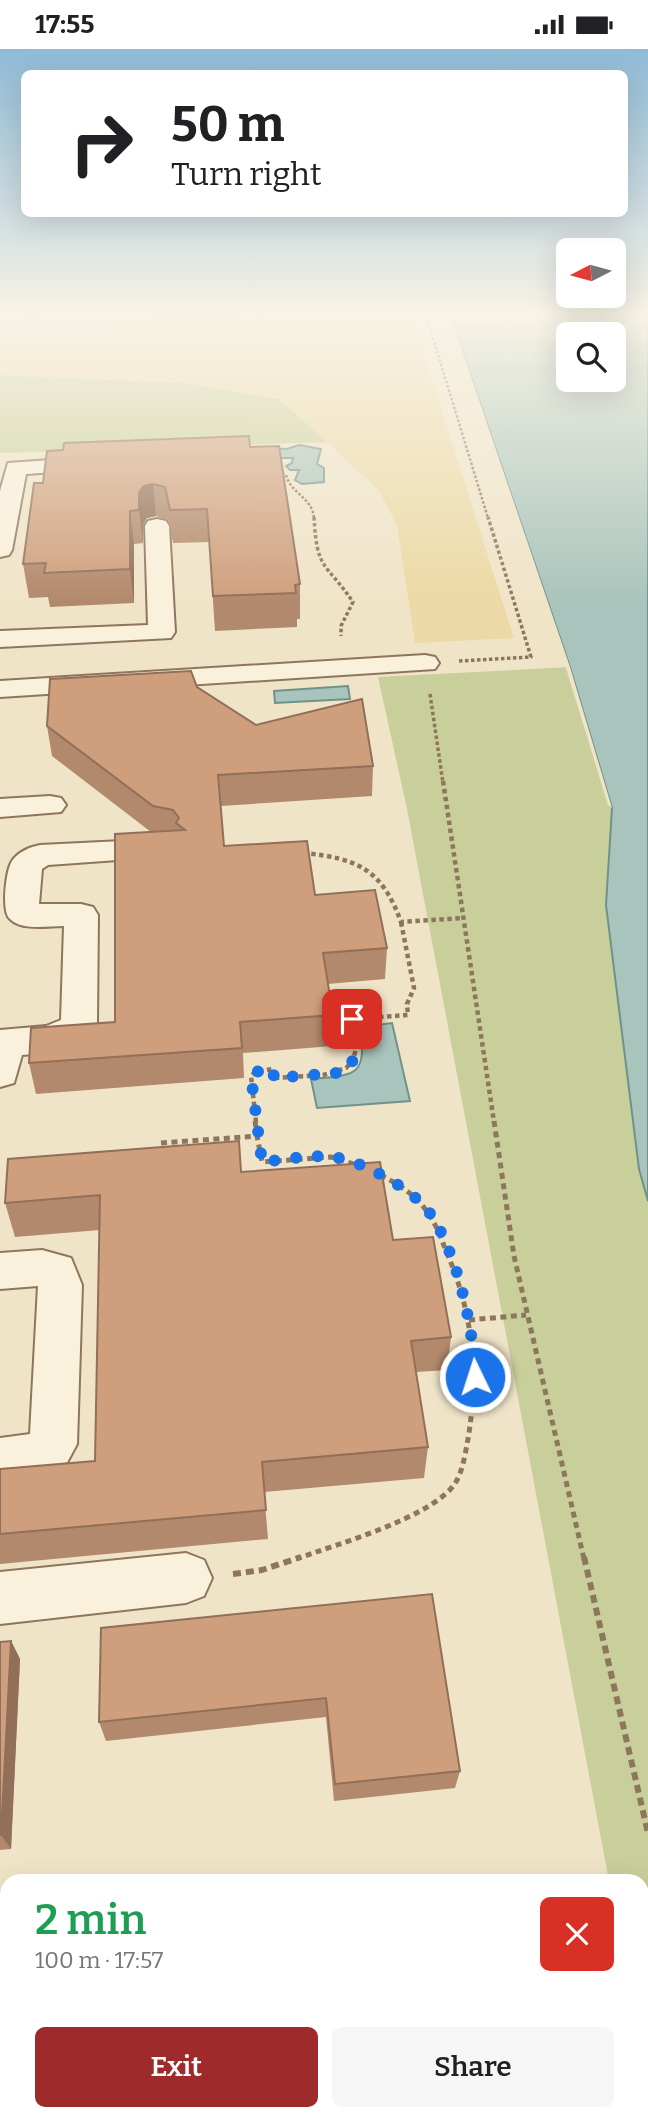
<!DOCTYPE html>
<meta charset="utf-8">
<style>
body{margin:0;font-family:Bitter,serif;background:#f6f6f6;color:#202124;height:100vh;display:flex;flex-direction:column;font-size:26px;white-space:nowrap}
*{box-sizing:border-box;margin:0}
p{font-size:23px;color:#757577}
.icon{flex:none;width:38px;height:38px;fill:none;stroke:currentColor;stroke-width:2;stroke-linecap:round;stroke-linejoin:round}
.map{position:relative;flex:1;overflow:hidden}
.panel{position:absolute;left:0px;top:1825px;width:649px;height:247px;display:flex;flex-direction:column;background:#fff;border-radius:21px 21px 0 0;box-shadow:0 7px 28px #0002}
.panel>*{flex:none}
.guide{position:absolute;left:21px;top:21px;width:607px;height:147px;border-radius:10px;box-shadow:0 7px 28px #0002;background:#fff;color:#202124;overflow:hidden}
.needle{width:46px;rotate:264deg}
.tools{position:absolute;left:556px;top:189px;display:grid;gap:14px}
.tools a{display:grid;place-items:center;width:70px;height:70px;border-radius:10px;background:#fff;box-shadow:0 7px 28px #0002;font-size:35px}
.pin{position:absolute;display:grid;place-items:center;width:60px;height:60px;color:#fff;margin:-30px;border-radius:14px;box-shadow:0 4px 10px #0006}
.me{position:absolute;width:77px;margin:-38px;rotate:356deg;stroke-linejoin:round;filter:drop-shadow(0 0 5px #0008)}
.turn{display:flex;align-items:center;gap:24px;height:147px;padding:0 35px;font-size:32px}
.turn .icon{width:91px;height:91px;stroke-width:2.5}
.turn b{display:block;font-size:49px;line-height:60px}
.round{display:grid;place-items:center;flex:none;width:74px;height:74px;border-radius:10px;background:#f6f6f6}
.overview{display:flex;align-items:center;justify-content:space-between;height:119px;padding:0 35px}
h1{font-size:42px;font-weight:600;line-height:52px;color:#1e9e55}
.primary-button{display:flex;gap:14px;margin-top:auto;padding:14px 35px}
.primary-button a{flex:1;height:80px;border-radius:10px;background:#9e2a2b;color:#fff;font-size:28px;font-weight:600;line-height:80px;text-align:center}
.primary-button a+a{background:#f6f6f6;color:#202124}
.status{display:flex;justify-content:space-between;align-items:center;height:49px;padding:0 35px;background:#fff;direction:ltr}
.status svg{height:19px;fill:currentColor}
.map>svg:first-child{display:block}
.green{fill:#c9cf9b}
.sand{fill:#ecd9a5}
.water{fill:#a9c4bc;stroke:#6f938a;stroke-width:2;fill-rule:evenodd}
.pier{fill:#f0e4c8}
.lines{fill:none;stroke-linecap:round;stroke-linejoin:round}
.minor-casing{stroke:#8d765c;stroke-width:4}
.path-far4{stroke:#8d765c;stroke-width:2.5;stroke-dasharray:2.5 2;stroke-linecap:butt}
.path-far3{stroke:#8d765c;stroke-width:3.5;stroke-dasharray:3.5 2.5;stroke-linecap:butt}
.path-far2{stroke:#8d765c;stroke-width:4.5;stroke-dasharray:4.5 3.5;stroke-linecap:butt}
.path-far1{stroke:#8d765c;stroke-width:5;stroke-dasharray:6 4.5;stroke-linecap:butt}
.path{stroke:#8d765c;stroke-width:6;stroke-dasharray:8 5;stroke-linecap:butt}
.minor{fill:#faf1dc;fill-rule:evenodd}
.wall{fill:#b2896c}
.shaded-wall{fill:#916f58}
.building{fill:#cf9f7d;stroke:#916f58;stroke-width:2}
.route{stroke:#1a73e8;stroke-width:12;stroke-dasharray:0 21.6}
</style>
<div class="status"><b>17:55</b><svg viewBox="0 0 49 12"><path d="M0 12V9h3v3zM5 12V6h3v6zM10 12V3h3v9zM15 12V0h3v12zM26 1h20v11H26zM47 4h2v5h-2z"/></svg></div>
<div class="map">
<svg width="648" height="2071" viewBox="0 0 648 2071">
<rect width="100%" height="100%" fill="#f0e4c8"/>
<g class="green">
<path d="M0 326 185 334 279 350 328 393 0 404Z"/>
<path d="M570 618 612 759 606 856 639 1120 648 1152V2038L642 2007V1832H609L407 760 378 628Z"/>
</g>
<path class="sand" d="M412 269 514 589 415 594 397 476 378 440 279 350 185 334 0 326V271Z"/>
<g class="water">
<path d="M0 263H407L412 269 0 271Z"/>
<path d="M449 263H648V1152L639 1120 606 856 612 759 570 618ZM569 285H614V331H569Z"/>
<path d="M299 396 321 400 317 415 324 419V433L302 435 295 431 299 421H290L286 417 292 414 293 409H280L249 398 287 400Z"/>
<path d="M348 637 350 650 275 654 274 642Z"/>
<path d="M392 974 410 1052 317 1059 311 1030C357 1026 367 1027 360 978Z"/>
</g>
<path class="pier" d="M446 263H449L570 618 612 759 608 756 566 619Z"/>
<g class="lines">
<g class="minor-casing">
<g id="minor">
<path d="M92 408 103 415 100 420 26 425 12 501 9 506 0 508V442L8 414Z"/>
<path d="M157 470 166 472 169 477 175 583 171 589 0 598V582L148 576 145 477 148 472Z"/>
<path d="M425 606 435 608 439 614 435 620 0 648V632Z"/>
<path d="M50 747 61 749 66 756 61 763 0 768V750Z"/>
<path d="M163 790 174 793 179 800 174 807 48 816 42 820 39 855H81L93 858 98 866 97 974 86 990 78 995 46 1004 22 1006 14 1034 0 1038V981L46 977 61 971 64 877C48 877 22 882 10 870 1 863 6 821 12 812 18 803 30 798 40 796Z"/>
<path d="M42 1201 71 1209 82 1236 77 1395 63 1421 46 1427 0 1433V1389L30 1385 38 1237 0 1240V1204Z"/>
<path d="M186 1504 204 1511 212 1529 204 1547 186 1554 0 1575V1523Z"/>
</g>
</g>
<g class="path-far4">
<path d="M425 263 488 469"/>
<path d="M278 422 286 426C291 445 312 448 314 469"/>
</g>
<g class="path-far3">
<path d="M314 468C317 523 325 512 353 553L341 577V587"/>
<path d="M459 612 531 608 488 468"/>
<path d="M430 645 443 734"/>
</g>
<g class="path-far2">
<path d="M443 732 494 1073"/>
<path d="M303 804C357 809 382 820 401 873L463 869"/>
<path d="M256 1073 251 1027 255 1023 273 1020 274 1029 323 1026 346 1019 353 1012 356 999 352 970 408 966 407 955 414 939 401 873"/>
</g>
<g class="path-far1">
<path d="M255 1072 257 1087"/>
<path d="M494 1072 514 1207 584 1510"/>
<path d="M161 1094 257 1087 262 1113 331 1108 357 1116"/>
<path d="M469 1271 526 1266"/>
<path d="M296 1510C337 1495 428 1470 454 1436 463 1423 465 1405 468 1390 479 1325 473 1263 446 1202 441 1189 436 1175 428 1164 416 1146 397 1134 378 1125"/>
</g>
<g class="path">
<path d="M584 1508 648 1784"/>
<path d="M233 1525 262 1521 301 1508"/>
</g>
<use href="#minor" class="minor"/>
</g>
<g class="wall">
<path d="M250 398 300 535V570H297V578L215 582 209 493 173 494 168 471 156 467 147 469 143 476V494L134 495V554L50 558 48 548 29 549 23 515 43 434Z"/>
<path d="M197 638 256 676 373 717 372 747 221 757 224 797 315 846 387 899 385 930 328 935 333 966V997L243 1004 244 1029 36 1045 29 1014 115 973 151 783 52 707 47 677Z"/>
<path d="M241 1123 393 1191 451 1288 447 1321 416 1323 428 1398 424 1429 264 1443 268 1490 0 1515V1420L95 1412 100 1181 15 1188 5 1154Z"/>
<path d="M432 1545 460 1722 455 1739 334 1752 326 1668 106 1692 99 1673Z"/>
<path d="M11 1592 20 1610 11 1800 0 1801V1593Z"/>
<path d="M7 2065H477L473 2071H0Z"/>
</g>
<g class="shaded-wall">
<path d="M153 435 156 467 147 469 143 476V494L139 461V443L144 437Z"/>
<path d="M130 462 134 495V554L130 520Z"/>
<path d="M11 1592 20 1610 11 1800 1 1786Z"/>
<path d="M2 1857 7 1863V1994L0 1988V1904Z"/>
</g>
<g class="building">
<path d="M249 387 250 398 279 397 300 535 295 536 296 544 213 547 207 460 170 461 165 438 153 435 144 437 139 443V461L130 462V520L44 524 46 514 23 515 34 434H43L47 402 63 401 64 394Z"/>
<path d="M191 622 197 638 256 676 362 650 373 717 218 726 224 797 307 792 315 846 375 841 387 899 323 904 333 966 240 973 242 999 29 1014 31 979 115 973V785L185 781 176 774 179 769 173 761 153 757 47 677 50 630Z"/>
<path d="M239 1092 241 1123 380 1113 393 1191 433 1188 451 1288 411 1292 428 1398 262 1413 266 1461 0 1485V1420L95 1412 100 1146 5 1154 8 1110Z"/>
<path d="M432 1545 460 1722 335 1735 326 1649 99 1673 101 1579Z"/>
<path d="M11 1592 1 1786H0V1593Z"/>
<path d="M0 1857H2L0 1904Z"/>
<path d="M7 1984V2065H463L420 2071H0V1985Z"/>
</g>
<linearGradient id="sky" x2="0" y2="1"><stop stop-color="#8fbad6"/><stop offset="0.48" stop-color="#f8f3e6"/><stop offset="1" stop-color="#f8f3e6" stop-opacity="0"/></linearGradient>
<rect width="648" height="553" fill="url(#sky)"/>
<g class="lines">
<path class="route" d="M352 970 356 1003 350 1018 336 1024 274 1029 273 1020 255 1023 251 1027 262 1113C284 1111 310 1105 332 1108 361 1111 411 1139 429 1163 457 1202 474 1280 475 1328"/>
</g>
</svg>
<div class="tools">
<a><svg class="needle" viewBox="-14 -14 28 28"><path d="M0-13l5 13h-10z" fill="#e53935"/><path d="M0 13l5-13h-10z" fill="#757577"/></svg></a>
<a><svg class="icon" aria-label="search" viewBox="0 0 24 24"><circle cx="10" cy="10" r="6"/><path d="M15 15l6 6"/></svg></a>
</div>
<div class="pin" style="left:352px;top:970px;background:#d93025"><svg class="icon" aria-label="arrive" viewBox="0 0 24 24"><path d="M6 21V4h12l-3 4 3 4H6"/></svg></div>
<svg class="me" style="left:475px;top:1328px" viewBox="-20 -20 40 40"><circle r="17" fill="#1a73e8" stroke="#fff" stroke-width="3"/><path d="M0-11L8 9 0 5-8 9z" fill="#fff"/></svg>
<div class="guide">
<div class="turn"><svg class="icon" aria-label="right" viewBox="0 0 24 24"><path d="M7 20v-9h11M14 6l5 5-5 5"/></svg><div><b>50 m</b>Turn right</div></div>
</div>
<section class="panel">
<div class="overview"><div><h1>2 min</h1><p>100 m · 17:57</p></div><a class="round" style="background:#d93025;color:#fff"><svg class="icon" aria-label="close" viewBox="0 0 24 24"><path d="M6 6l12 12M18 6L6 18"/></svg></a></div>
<div class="primary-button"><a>Exit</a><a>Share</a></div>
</section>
</div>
